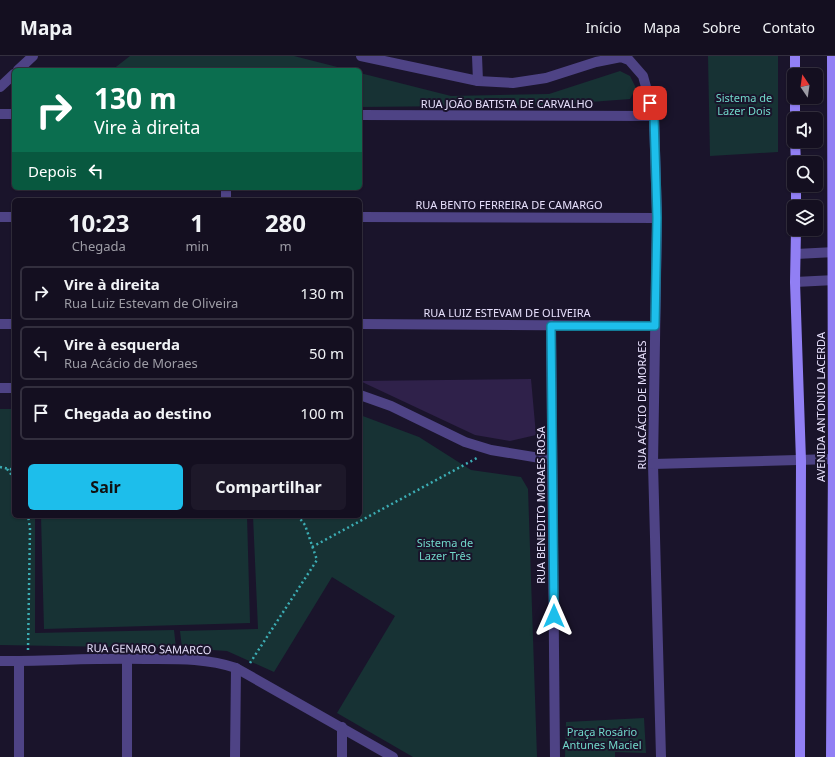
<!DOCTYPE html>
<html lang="pt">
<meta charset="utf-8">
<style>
body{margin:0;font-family:"Noto Sans",sans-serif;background:#1d1829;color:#f1f3f6;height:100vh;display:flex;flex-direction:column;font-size:15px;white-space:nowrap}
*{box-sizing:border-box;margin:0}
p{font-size:13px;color:#9d9ca5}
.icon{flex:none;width:22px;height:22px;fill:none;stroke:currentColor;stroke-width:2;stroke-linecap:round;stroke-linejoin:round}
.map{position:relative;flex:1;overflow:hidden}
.details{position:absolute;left:12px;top:142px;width:350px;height:320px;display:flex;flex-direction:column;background:#140f20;border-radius:6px;box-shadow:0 1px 3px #0004,0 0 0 1px #332f3e}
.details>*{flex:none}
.banner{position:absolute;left:12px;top:12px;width:350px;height:122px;border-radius:6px;box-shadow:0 1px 3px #0004,0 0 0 1px #332f3e;background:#0b6e4f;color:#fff;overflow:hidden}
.needle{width:26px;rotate:347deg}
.controls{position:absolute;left:787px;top:12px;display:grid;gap:8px}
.controls a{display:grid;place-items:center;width:36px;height:36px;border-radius:6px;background:#140f20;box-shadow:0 1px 3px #0004,0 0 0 1px #332f3e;font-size:20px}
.pin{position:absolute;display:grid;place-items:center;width:34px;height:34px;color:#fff;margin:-17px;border-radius:8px;box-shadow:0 2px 6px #0006}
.me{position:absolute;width:44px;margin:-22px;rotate:0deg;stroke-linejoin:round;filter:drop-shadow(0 0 3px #0008)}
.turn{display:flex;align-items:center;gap:14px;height:84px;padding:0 16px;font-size:18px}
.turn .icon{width:52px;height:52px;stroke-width:2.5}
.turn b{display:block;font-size:28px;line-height:34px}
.then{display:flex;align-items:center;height:38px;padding:0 16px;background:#0003;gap:8px;font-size:15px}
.eta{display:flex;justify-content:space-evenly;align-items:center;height:68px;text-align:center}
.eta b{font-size:24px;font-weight:700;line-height:28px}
.cta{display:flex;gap:8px;margin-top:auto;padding:8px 16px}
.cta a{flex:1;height:46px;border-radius:6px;background:#1dbeeb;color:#111;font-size:16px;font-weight:700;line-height:46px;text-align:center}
.cta a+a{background:#1d1829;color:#f1f3f6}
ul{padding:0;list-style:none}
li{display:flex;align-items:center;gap:12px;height:54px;margin:0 8px 6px;padding:0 8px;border:2px solid #332f3e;border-radius:6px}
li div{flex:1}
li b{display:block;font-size:15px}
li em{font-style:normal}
header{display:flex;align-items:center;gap:24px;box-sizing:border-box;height:56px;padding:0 20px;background:#140f20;border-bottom:1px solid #332f3e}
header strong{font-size:19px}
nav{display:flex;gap:22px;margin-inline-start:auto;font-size:14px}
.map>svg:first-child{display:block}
.green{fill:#173234}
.building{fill:#2f214a}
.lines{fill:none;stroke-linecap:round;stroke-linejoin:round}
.path{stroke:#3cadb4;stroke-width:2.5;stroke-dasharray:2 3;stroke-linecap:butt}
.street{stroke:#4e4385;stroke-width:10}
.secondary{stroke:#917ff4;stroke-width:10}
.route-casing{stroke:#137c99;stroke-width:10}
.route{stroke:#1dbeeb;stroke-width:7}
.labels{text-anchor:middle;stroke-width:4;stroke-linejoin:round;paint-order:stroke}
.park-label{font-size:11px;fill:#71d8ca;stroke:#1a142b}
.street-label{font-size:11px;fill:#e7e0fc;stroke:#1a142b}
</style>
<header>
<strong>Mapa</strong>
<nav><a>Início</a><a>Mapa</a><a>Sobre</a><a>Contato</a></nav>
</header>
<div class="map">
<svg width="835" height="701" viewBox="0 0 835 701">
<rect width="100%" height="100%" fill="#1a142b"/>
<g class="green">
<path d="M130 0H294L349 14H112Z"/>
<path d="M708 0H778V96L710 100Z"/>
<path d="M620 15 630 20 636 32 630 43 551 49 360 51V17L451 40 549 38Z"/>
<path d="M0 353H14V460H35V577L174 574 176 592 0 589Z"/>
<path d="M360 359 419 381 471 414 521 421 528 433 537 701H413L337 657 395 560 332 521 274 616 227 595 182 592 180 575 258 573 253 460H360Z"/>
<path d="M41 460H247L250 567 44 573Z"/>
<path d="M644 662 646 697 615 696V701H565L566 666Z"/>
</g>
<path class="building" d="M531 323 536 379 510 385 475 379 360 325Z"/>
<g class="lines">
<g class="path">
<path d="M0 411 14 414"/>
<path d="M7 413 14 422"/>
<path d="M312 491 477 402"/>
<path d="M28 594 30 472 28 460"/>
<path d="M250 607 317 504 305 469 298 460"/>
</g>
<g class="street">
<path d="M361 0 478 25 513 27 546 22 596 6 621 1 629 4 643 20 654 60 657 162 653 408 661 701"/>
<path d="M477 0 478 25"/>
<path d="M18 14 33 0"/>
<path d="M0 31 14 18"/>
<path d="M0 58H14"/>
<path d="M360 59 654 60"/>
<path d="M226 144V132"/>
<path d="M0 161H14"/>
<path d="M360 161 657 162"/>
<path d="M796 198 835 196"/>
<path d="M795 226 835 224"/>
<path d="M0 268H14"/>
<path d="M360 268 655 270"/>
<path d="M551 269 555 701"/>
<path d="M0 332H14"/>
<path d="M360 339 391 350 465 386 491 394 552 404"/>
<path d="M653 408 833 403"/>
<path d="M0 605C48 605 96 602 145 603 176 603 206 602 236 612L393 701"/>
<path d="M19 605V701"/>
<path d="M127 701V603"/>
<path d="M235 701 236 612"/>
<path d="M342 701V671"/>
</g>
<g class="secondary">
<path d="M795 0V19"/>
<path d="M795 41V63"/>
<path d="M795 85 796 107"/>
<path d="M796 129V151"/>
<path d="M796 173 795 226 801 405 800 701"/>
<path d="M831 701 833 403 832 0"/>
</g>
</g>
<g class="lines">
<g class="route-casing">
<path id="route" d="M554 560 551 270H655L657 162 654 60 650 47"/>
</g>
<use href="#route" class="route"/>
</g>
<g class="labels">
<g class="park-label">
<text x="744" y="46">Sistema de<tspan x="744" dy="13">Lazer Dois</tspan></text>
<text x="445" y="491">Sistema de<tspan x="445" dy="13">Lazer Três</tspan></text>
<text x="602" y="680">Praça Rosário<tspan x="602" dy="13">Antunes Maciel</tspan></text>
</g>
<g class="street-label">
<text x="507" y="52">RUA JOÃO BATISTA DE CARVALHO</text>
<text x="509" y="153">RUA BENTO FERREIRA DE CAMARGO</text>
<text x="507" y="261">RUA LUIZ ESTEVAM DE OLIVEIRA</text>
<text transform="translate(642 349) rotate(-90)" y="4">RUA ACÁCIO DE MORAES</text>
<text transform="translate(821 351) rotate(-90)" y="4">AVENIDA ANTONIO LACERDA</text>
<text transform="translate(541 449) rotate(-90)" y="4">RUA BENEDITO MORAES ROSA</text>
<text transform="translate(149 593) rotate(1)" y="4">RUA GENARO SAMARCO</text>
</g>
</g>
</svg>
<div class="controls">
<a><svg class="needle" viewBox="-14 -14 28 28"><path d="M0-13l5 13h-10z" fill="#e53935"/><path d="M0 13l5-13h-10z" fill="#9d9ca5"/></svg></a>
<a><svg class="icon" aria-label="sound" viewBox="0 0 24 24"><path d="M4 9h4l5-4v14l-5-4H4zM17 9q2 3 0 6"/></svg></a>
<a><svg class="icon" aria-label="search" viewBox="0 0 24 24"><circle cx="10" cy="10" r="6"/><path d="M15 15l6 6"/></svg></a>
<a><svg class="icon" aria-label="layers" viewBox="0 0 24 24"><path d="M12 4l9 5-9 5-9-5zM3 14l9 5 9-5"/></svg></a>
</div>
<div class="pin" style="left:650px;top:47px;background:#d93025"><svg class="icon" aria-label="arrive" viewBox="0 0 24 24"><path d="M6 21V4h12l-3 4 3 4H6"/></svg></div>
<svg class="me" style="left:554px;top:560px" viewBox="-20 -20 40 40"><path d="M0-17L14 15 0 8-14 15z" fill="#1dbeeb" stroke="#fff" stroke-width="4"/></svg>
<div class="banner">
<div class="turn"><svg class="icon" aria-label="right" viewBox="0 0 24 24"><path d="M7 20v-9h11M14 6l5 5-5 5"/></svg><div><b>130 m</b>Vire à direita</div></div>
<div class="then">Depois<svg class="icon" aria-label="left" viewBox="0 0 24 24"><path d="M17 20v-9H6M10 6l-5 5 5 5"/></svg></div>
</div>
<section class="details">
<div class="eta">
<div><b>10:23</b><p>Chegada</p></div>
<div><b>1</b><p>min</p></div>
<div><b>280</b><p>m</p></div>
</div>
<ul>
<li><svg class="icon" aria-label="right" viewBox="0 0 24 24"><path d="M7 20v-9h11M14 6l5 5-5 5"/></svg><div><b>Vire à direita</b><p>Rua Luiz Estevam de Oliveira</p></div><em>130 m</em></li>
<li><svg class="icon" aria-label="left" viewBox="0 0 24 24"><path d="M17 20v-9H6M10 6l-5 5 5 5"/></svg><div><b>Vire à esquerda</b><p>Rua Acácio de Moraes</p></div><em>50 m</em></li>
<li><svg class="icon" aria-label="arrive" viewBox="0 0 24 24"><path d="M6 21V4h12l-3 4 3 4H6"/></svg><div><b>Chegada ao destino</b></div><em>100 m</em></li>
</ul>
<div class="cta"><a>Sair</a><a>Compartilhar</a></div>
</section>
</div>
